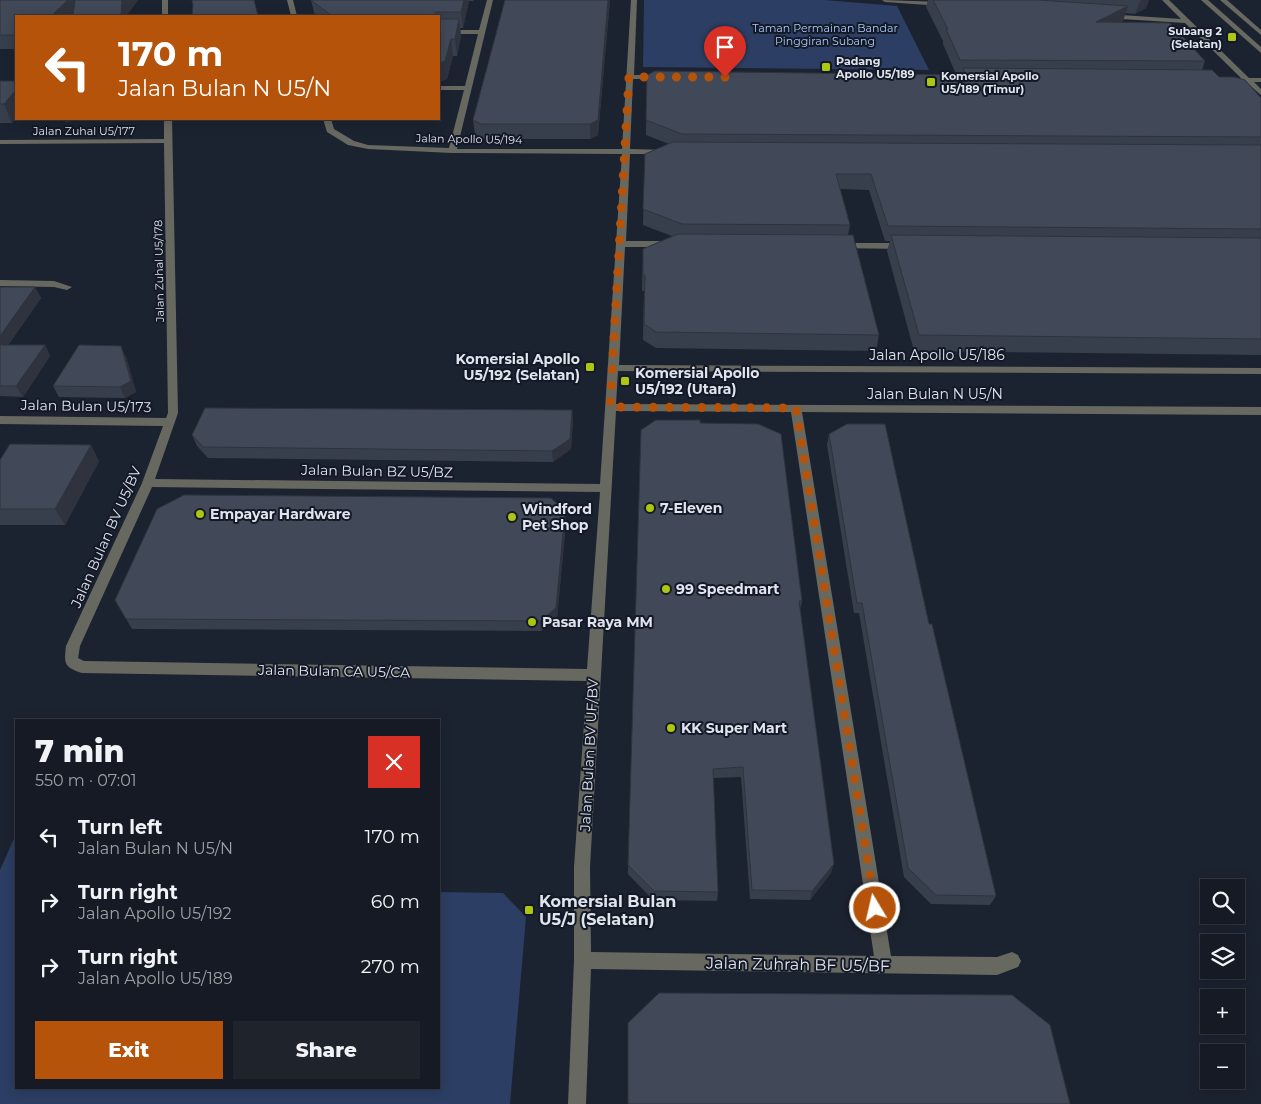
<!DOCTYPE html>
<meta charset="utf-8">
<style>
body{margin:0;font-family:Montserrat,sans-serif;background:#1e232c;color:#f1f3f6;height:100vh;display:flex;flex-direction:column;font-size:19px;white-space:nowrap}
*{box-sizing:border-box;margin:0}
p{font-size:16px;color:#9da1a6}
.icon{flex:none;width:28px;height:28px;fill:none;stroke:currentColor;stroke-width:2;stroke-linecap:round;stroke-linejoin:round}
.map{position:relative;flex:1;overflow:hidden}
.details{position:absolute;left:15px;top:719px;width:425px;height:370px;display:flex;flex-direction:column;background:#151a24;border-radius:0px;box-shadow:0 2px 12px #0003,0 0 0 1px #343841}
.details>*{flex:none}
.hud{position:absolute;left:15px;top:15px;width:425px;height:105px;border-radius:0px;box-shadow:0 2px 12px #0003,0 0 0 1px #343841;background:#b45309;color:#fff;overflow:hidden}
.buttons{position:absolute;left:1200px;top:879px;display:grid;gap:10px}
.buttons a{display:grid;place-items:center;width:45px;height:45px;border-radius:0px;background:#151a24;box-shadow:0 2px 12px #0003,0 0 0 1px #343841;font-size:25px}
.pin{position:absolute;display:grid;place-items:center;width:42px;height:42px;color:#fff;margin:-51px -21px;border-radius:50% 50% 50% 0;rotate:-45deg;box-shadow:0 0 5px #0007}
.pin .icon{rotate:45deg}
.me{position:absolute;width:55px;margin:-28px;rotate:351deg;stroke-linejoin:round;filter:drop-shadow(0 0 4px #0008)}
.turn{display:flex;align-items:center;gap:18px;height:105px;padding:0 20px;font-size:22px}
.turn .icon{width:65px;height:65px;stroke-width:2.5}
.turn b{display:block;font-size:35px;line-height:42px}
.round{display:grid;place-items:center;flex:none;width:52px;height:52px;border-radius:0px;background:#1e232c}
.head{display:flex;align-items:center;justify-content:space-between;height:85px;padding:0 20px}
h1{font-size:30px;font-weight:800;line-height:38px}
.cta{display:flex;gap:10px;margin-top:auto;padding:10px 20px}
.cta a{flex:1;height:58px;border-radius:0px;background:#b45309;color:#fff;font-size:20px;font-weight:800;line-height:58px;text-align:center}
.cta a+a{background:#1e232c;color:#f1f3f6}
ul{padding:0;list-style:none}
li{display:flex;align-items:center;gap:15px;height:65px;padding:0 20px}
li div{flex:1}
li b{display:block;font-size:19px}
li em{font-style:normal}
.map>svg:first-child{display:block}
.green{fill:#2c3e63}
.lines{fill:none;stroke-linecap:round;stroke-linejoin:round}
.minor{fill:#676961;fill-rule:evenodd}
.wall{fill:#383f4c}
.shaded-wall{fill:#2e333e}
.building{fill:#414958;stroke:#2e333e}
.route{stroke:#b45309;stroke-width:9;stroke-dasharray:0 16.2}
.poi-dot{fill:#acc611;stroke:#131926;stroke-width:2}
.labels{text-anchor:middle;stroke-width:4;stroke-linejoin:round;paint-order:stroke}
.far-park-label{font-size:11px;fill:#aec8f9;stroke:#131926}
.far-poi-label{font-size:11px;font-weight:bold;fill:#dfe4ed;stroke:#131926;text-anchor:start}
.far-street-label{font-size:11px;fill:#dfe4ed;stroke:#131926}
.street-label{font-size:14px;fill:#dfe4ed;stroke:#131926}
.poi-label{font-size:14px;font-weight:bold;fill:#dfe4ed;stroke:#131926;text-anchor:start}
.near-poi-label{font-size:16px;font-weight:bold;fill:#dfe4ed;stroke:#131926;text-anchor:start}
.near-street-label{font-size:16px;fill:#dfe4ed;stroke:#131926}
</style>
<div class="map">
<svg width="1261" height="1104" viewBox="0 0 1261 1104">
<rect width="100%" height="100%" fill="#1c2330"/>
<g class="green">
<path d="M644 0H824L897 6 929 70 643 67Z"/>
<path d="M16 834V1088H439V892L503 893 526 917 510 1104H0V870Z"/>
</g>
<g class="lines">
<g class="minor">
<rect x="162" y="0" width="6" height="16"/>
<path d="M287 0H293L297 16H291Z"/>
<path d="M487 0H493L457 149H622L631 0H637L634 75H664L668 77 664 79H633L630 149 666 150 670 152 666 154H630L626 241H668L673 244 668 247H625L619 365 1261 368V374L618 371 616 404 1261 407V415L802 412 891 956 997 957 1012 952 1018 955 1021 961 1018 967 997 975 591 969 586 1104H568L574 960V867L587 681 82 673C64 667 64 664 66 646L142 483 163 426 0 424V416L166 418 168 413 164 143 0 144V140L164 139V119H172L178 413 155 479 600 484 622 154 452 153 368 149 348 145 327 132 323 119H331L334 129 354 141 368 145 449 148 464 90H439V86H465L478 34H439V30H479ZM616 411 791 412 874 956 591 952 590 867ZM152 487 600 492 587 669 84 661 78 658 80 646Z"/>
<path d="M882 0 942 2 945 4 942 6 885 2Z"/>
<path d="M1162 0H1169L1249 78H1261V82H1254L1261 89V95L1246 82H1224V78H1241L1185 23 1106 18 1103 16 1106 14 1181 19Z"/>
<path d="M1201 0H1208L1261 47V53Z"/>
<path d="M1220 0H1227L1261 30V35Z"/>
<path d="M838 243H906L911 246 906 249 835 248V244Z"/>
<path d="M0 280 54 281 72 287 67 290 54 287 0 286Z"/>
</g>
</g>
<g class="wall">
<path d="M0 0H138L127 15 126 16H73V14L16 16V49H0Z"/>
<path d="M311 0H474L473 1H469L463 28H460L461 36 457 56H453L447 79 439 82V16H315Z"/>
<path d="M505 0H610L598 135 590 139H483L475 134 473 120Z"/>
<path d="M928 0H1149L1146 8 1135 14 1125 13 1123 21 1119 22 1205 61 1202 70 1219 77 1261 98V355L914 351 887 251 890 241H885L869 190 840 189 850 225 848 235 879 335 876 351 656 348 643 340 644 291H642L643 249 672 236 643 225 645 154 669 144 646 135 647 75 956 74 943 44V41L926 7Z"/>
<path d="M0 81 12 123H0Z"/>
<path d="M0 287H35L41 298 8 345H45L50 356 23 397 0 396Z"/>
<path d="M126 357 136 392 125 398 59 397 53 386Z"/>
<path d="M572 410 573 421 571 449 553 462 208 458 197 446 192 435Z"/>
<path d="M700 423 802 601 800 609 831 873 810 900 750 899 741 777 713 778 718 892 717 901 653 900 628 874V865Z"/>
<path d="M829 434 929 624 996 896 990 905 931 904 904 877 859 613H854L827 445Z"/>
<path d="M0 460 99 461 65 525H0Z"/>
<path d="M566 522 557 618 541 631 132 629 115 600Z"/>
</g>
<g class="shaded-wall">
<path d="M68 0H80L82 5 71 16H51Z"/>
<path d="M122 0H138L127 15 126 16H121Z"/>
<path d="M464 0H469V1L463 28 461 12Z"/>
<path d="M608 0H610L598 135 590 139V124Z"/>
<path d="M1142 0H1149L1146 8 1135 14 1140 1Z"/>
<path d="M1128 6 1123 21 1091 37 1096 22Z"/>
<path d="M459 19 461 36 457 56 455 39Z"/>
<path d="M451 39 453 56 447 79 439 82V63Z"/>
<path d="M16 90V119L12 123 4 104Z"/>
<path d="M64 119H94L65 122Z"/>
<path d="M35 287 41 298 0 355V336Z"/>
<path d="M45 345 50 356 23 397 16 386Z"/>
<path d="M121 346 126 357 136 392 125 398 120 387Z"/>
<path d="M572 410 573 421 571 449 553 462 552 451Z"/>
<path d="M91 445 99 461 65 525 55 509Z"/>
<path d="M565 511 566 522 557 618 541 631 540 621Z"/>
<path d="M834 864 831 873 810 900 812 891Z"/>
</g>
<g class="building">
<path d="M0 0H68L51 16H16V35H0Z"/>
<path d="M75 0H122L121 16H73Z"/>
<path d="M192 0H254L258 16H192L193 5Z"/>
<path d="M311 0H464L461 12H437L435 13 436 16H332Z"/>
<path d="M505 0H608L598 120 590 124H481L473 120Z"/>
<path d="M933 0H1038L1128 6 1096 22 1170 23 1205 61 960 60 946 29H948Z"/>
<path d="M439 19H459L455 39H451L445 61 439 63Z"/>
<path d="M963 68 1212 70 1219 77H1234L1245 80 1261 98V137L682 134 646 120 647 75 655 71 966 75Z"/>
<path d="M0 81H16V90L4 104H0Z"/>
<path d="M673 142 1261 145V229L888 226 871 174H836L850 225 682 224 643 209 645 154Z"/>
<path d="M678 234 853 235 879 335 656 332 644 324 645 275H643V249Z"/>
<path d="M891 235 1261 238V339L919 335Z"/>
<path d="M0 287H35L0 336Z"/>
<path d="M0 345H45L16 386H0Z"/>
<path d="M79 345 121 346 131 381 120 387 53 386Z"/>
<path d="M205 408 572 410 570 439 552 451 203 447 192 435Z"/>
<path d="M656 420H700V423L758 424 781 434 802 601H799L834 864 812 891 752 890 743 767 713 769 718 892 654 891 628 865 641 430Z"/>
<path d="M847 424H885L929 624H932L996 896 936 895 908 868 862 603H857L829 434Z"/>
<path d="M10 444 91 445 55 509H0V460Z"/>
<path d="M184 495 551 498 565 511 556 608 540 621 126 619 115 600 157 509Z"/>
<path d="M659 993 1012 995 1050 1025 1070 1104H628V1023Z"/>
</g>
<g class="lines">
<path class="route" d="M725 77H629L610 407 796 408 875 908"/>
</g>
<g class="poi-dot">
<rect x="1227" y="32" width="10" height="10" rx="2.5"/>
<rect x="821" y="62" width="10" height="10" rx="2.5"/>
<rect x="926" y="77" width="10" height="10" rx="2.5"/>
<rect x="585" y="362" width="10" height="10" rx="2.5"/>
<rect x="620" y="376" width="10" height="10" rx="2.5"/>
<circle cx="650" cy="508" r="5"/>
<circle cx="200" cy="514" r="5"/>
<circle cx="512" cy="517" r="5"/>
<circle cx="666" cy="589" r="5"/>
<circle cx="532" cy="622" r="5"/>
<circle cx="671" cy="728" r="5"/>
<rect x="524" y="905" width="10" height="10" rx="2.5"/>
</g>
<g class="labels">
<g class="far-park-label">
<text x="825" y="32">Taman Permainan Bandar<tspan x="825" dy="13">Pinggiran Subang</tspan></text>
</g>
<g class="far-poi-label">
<text x="1222" y="35" text-anchor="end">Subang 2<tspan x="1222" dy="13">(Selatan)</tspan></text>
<text x="836" y="65">Padang<tspan x="836" dy="13">Apollo U5/189</tspan></text>
<text x="941" y="80">Komersial Apollo<tspan x="941" dy="13">U5/189 (Timur)</tspan></text>
</g>
<g class="far-street-label">
<text x="84" y="135">Jalan Zuhal U5/177</text>
<text transform="translate(469 139) rotate(1)" y="4">Jalan Apollo U5/194</text>
<text transform="translate(159 271) rotate(-91)" y="4">Jalan Zuhal U5/178</text>
</g>
<g class="street-label">
<text x="937" y="360">Jalan Apollo U5/186</text>
<text x="935" y="399">Jalan Bulan N U5/N</text>
<text transform="translate(86 406) rotate(1)" y="5">Jalan Bulan U5/173</text>
<text transform="translate(377 471) rotate(1)" y="5">Jalan Bulan BZ U5/BZ</text>
<text transform="translate(106 537) rotate(-66)" y="5">Jalan Bulan BV U5/BV</text>
<text transform="translate(334 671) rotate(1)" y="5">Jalan Bulan CA U5/CA</text>
<text transform="translate(589 755) rotate(-87)" y="5">Jalan Bulan BV UF/BV</text>
</g>
<g class="poi-label">
<text x="580" y="364" text-anchor="end">Komersial Apollo<tspan x="580" dy="16">U5/192 (Selatan)</tspan></text>
<text x="635" y="378">Komersial Apollo<tspan x="635" dy="16">U5/192 (Utara)</tspan></text>
<text x="660" y="513">7-Eleven</text>
<text x="522" y="514">Windford<tspan x="522" dy="16">Pet Shop</tspan></text>
<text x="210" y="519">Empayar Hardware</text>
<text x="676" y="594">99 Speedmart</text>
<text x="542" y="627">Pasar Raya MM</text>
<text x="681" y="733">KK Super Mart</text>
</g>
<g class="near-poi-label">
<text x="539" y="907">Komersial Bulan<tspan x="539" dy="18">U5/J (Selatan)</tspan></text>
</g>
<g class="near-street-label">
<text transform="translate(798 964) rotate(1)" y="6">Jalan Zuhrah BF U5/BF</text>
</g>
</g>
</svg>
<div class="buttons">
<a><svg class="icon" aria-label="search" viewBox="0 0 24 24"><circle cx="10" cy="10" r="6"/><path d="M15 15l6 6"/></svg></a>
<a><svg class="icon" aria-label="layers" viewBox="0 0 24 24"><path d="M12 4l9 5-9 5-9-5zM3 14l9 5 9-5"/></svg></a>
<a>+</a>
<a>−</a>
</div>
<div class="pin" style="left:725px;top:77px;background:#d93025"><svg class="icon" aria-label="arrive" viewBox="0 0 24 24"><path d="M6 21V4h12l-3 4 3 4H6"/></svg></div>
<svg class="me" style="left:875px;top:908px" viewBox="-20 -20 40 40"><circle r="17" fill="#b45309" stroke="#fff" stroke-width="3"/><path d="M0-11L8 9 0 5-8 9z" fill="#fff"/></svg>
<div class="hud">
<div class="turn"><svg class="icon" aria-label="left" viewBox="0 0 24 24"><path d="M17 20v-9H6M10 6l-5 5 5 5"/></svg><div><b>170 m</b>Jalan Bulan N U5/N</div></div>
</div>
<section class="details">
<div class="head"><div><h1>7 min</h1><p>550 m · 07:01</p></div><a class="round" style="background:#d93025;color:#fff"><svg class="icon" aria-label="close" viewBox="0 0 24 24"><path d="M6 6l12 12M18 6L6 18"/></svg></a></div>
<ul>
<li><svg class="icon" aria-label="left" viewBox="0 0 24 24"><path d="M17 20v-9H6M10 6l-5 5 5 5"/></svg><div><b>Turn left</b><p>Jalan Bulan N U5/N</p></div><em>170 m</em></li>
<li><svg class="icon" aria-label="right" viewBox="0 0 24 24"><path d="M7 20v-9h11M14 6l5 5-5 5"/></svg><div><b>Turn right</b><p>Jalan Apollo U5/192</p></div><em>60 m</em></li>
<li><svg class="icon" aria-label="right" viewBox="0 0 24 24"><path d="M7 20v-9h11M14 6l5 5-5 5"/></svg><div><b>Turn right</b><p>Jalan Apollo U5/189</p></div><em>270 m</em></li>
</ul>
<div class="cta"><a>Exit</a><a>Share</a></div>
</section>
</div>
